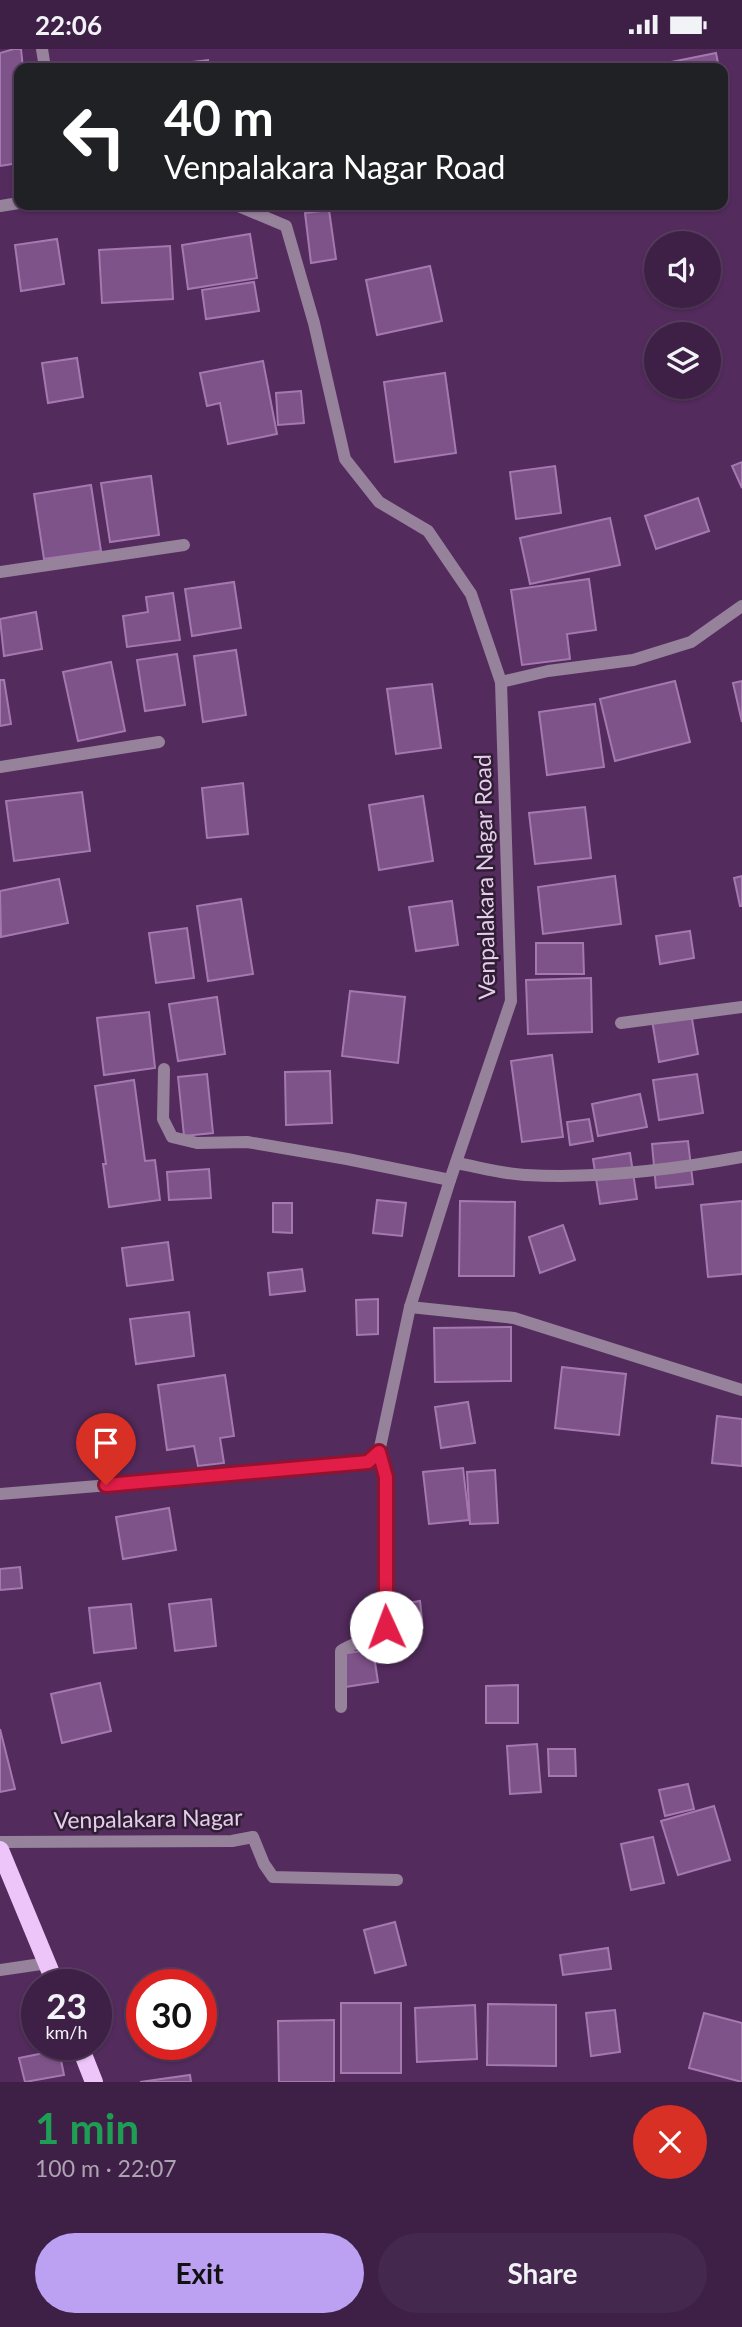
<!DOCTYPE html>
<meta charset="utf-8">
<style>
body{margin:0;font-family:Lato,sans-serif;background:#45284d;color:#f1f3f6;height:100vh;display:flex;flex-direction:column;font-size:26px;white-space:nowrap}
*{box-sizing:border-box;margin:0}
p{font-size:23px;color:#ada3b3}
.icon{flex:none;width:38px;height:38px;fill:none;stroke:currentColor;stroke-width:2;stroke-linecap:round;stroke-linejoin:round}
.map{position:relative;height:2033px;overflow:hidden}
.sheet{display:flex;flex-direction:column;background:#3e2046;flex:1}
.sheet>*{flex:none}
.guide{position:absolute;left:14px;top:14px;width:714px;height:147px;border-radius:14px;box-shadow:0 2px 5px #0004,0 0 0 2px #573e5f;background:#202124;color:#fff;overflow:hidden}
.fabs{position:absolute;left:644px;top:182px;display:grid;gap:14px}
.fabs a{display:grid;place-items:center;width:77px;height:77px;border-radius:50%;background:#3e2046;box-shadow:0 2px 5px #0004,0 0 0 2px #573e5f;font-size:35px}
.speed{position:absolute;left:21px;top:1920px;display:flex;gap:14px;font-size:35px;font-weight:700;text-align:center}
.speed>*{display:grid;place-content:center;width:91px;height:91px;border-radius:50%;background:#3e2046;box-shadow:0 2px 5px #0004,0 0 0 2px #573e5f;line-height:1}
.speed small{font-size:18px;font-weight:400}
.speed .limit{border:10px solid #d22;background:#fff;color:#111}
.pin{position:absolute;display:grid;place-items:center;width:60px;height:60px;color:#fff;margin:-72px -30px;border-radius:50% 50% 50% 0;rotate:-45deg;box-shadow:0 0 7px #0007}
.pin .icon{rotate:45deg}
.me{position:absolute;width:77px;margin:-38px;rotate:358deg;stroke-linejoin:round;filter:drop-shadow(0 0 5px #0008)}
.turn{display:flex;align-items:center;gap:24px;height:147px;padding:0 35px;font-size:32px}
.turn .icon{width:91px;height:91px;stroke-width:2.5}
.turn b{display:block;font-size:49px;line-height:60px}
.round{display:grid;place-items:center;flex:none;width:74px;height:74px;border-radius:37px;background:#45284d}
.headline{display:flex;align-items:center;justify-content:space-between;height:119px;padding:0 35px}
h1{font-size:42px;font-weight:700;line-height:52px;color:#1e9e55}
.cta{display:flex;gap:14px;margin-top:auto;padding:14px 35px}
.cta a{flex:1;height:80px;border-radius:42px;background:#bca0f2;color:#111;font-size:28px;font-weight:700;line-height:80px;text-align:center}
.cta a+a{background:#45284d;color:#f1f3f6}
.status{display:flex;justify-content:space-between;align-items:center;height:49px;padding:0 35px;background:#3e2046;direction:ltr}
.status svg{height:19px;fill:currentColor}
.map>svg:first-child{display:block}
.building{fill:#7e5389;stroke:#a579b0;stroke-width:2}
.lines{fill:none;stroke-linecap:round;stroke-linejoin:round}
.minor{stroke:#96829b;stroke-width:12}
.major{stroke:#edc5f8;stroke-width:18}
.route-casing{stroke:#92132f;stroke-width:18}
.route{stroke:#e11d48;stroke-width:12}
.labels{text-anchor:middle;stroke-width:5;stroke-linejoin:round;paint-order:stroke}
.street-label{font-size:23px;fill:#e4ccea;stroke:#2e1d33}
</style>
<div class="status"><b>22:06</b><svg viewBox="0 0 49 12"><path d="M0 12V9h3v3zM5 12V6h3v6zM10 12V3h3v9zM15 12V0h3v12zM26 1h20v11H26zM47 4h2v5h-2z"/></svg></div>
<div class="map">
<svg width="742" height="2033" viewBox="0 0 742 2033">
<rect width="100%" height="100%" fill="#532b5d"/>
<g class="building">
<path d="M14 0H21L23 19H19V114L0 117V4Z"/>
<path d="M716 4 719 19H662L661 15Z"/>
<path d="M208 11 209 19H142Z"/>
<path d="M329 161 336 210 311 214 305 164Z"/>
<path d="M250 185 257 229 188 240 182 196Z"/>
<path d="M57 190 64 235 21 242 15 196Z"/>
<path d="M170 197 173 250 102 254 99 201Z"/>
<path d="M430 217 442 272 377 286 366 231Z"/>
<path d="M254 233 259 262 206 270 202 241Z"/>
<path d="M77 309 83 348 48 354 42 314Z"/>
<path d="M263 312 277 385 228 395 220 354 207 357 200 324Z"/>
<path d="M445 324 456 404 395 413 384 333Z"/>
<path d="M301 342 304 374 278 376 276 344Z"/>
<path d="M742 413V439L732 417Z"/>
<path d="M555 417 561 464 516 470 510 423Z"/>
<path d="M151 427 159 486 110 493 101 434Z"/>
<path d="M91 436 101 502 44 510 34 445Z"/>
<path d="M698 449 709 482 656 500 645 467Z"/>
<path d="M610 469 620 516 530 535 520 489Z"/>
<path d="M589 530 596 581 567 585 570 610 522 616 511 541Z"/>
<path d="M234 533 241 579 192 587 185 540Z"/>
<path d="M173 544 180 591 127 598 123 567 148 563 146 548Z"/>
<path d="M36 563 42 600 4 607 0 570Z"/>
<path d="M236 601 246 666 203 673 194 607Z"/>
<path d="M177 605 185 656 145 662 137 611Z"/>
<path d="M111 613 125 682 78 692 63 623Z"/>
<path d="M0 631H4L11 675 0 677Z"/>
<path d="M675 632 690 693 615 712 600 650Z"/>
<path d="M742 632V673L733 634Z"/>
<path d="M432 635 441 699 396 705 387 640Z"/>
<path d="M595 655 604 718 547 726 539 663Z"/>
<path d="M243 734 248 785 207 789 202 739Z"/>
<path d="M82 743 90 802 14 812 6 752Z"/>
<path d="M423 747 433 812 379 821 369 756Z"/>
<path d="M585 758 591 809 535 815 529 764Z"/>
<path d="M615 827 621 875 543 885 538 838Z"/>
<path d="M742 827V857H740L734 829Z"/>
<path d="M59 830 68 874 1 888 0 842Z"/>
<path d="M241 850 253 925 208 932 197 857Z"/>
<path d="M452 852 458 896 416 902 409 858Z"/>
<path d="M187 879 194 929 156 934 149 884Z"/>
<path d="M690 882 694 909 660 915 656 887Z"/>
<path d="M536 894H583L584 925H536Z"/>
<path d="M591 929 592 983 528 985 526 931Z"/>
<path d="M350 942 405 948 398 1014 342 1007Z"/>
<path d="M217 948 225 1005 178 1012 169 955Z"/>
<path d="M149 963 155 1019 104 1026 97 969Z"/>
<path d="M691 964 698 1005 659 1013 652 971Z"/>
<path d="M552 1006 563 1088 522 1093 511 1012Z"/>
<path d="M330 1022 332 1074 286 1076 285 1023Z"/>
<path d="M207 1025 213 1084 184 1087 178 1028Z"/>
<path d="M697 1025 703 1064 659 1071 653 1031Z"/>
<path d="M134 1031 145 1112 155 1111 160 1151 109 1158 103 1115H106L95 1037Z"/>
<path d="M640 1045 647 1078 598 1087 592 1055Z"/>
<path d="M589 1070 593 1092 570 1096 567 1073Z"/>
<path d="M688 1092 693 1135 656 1139 652 1095Z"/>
<path d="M630 1104 637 1150 600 1155 593 1110Z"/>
<path d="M209 1120 211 1149 169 1151 167 1123Z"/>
<path d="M377 1151 406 1154 402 1187 373 1184Z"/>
<path d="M460 1152 515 1153 514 1227H459Z"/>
<path d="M742 1152V1225L708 1228 701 1156Z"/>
<path d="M273 1154H292V1184L273 1183Z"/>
<path d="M563 1176 575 1211 540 1224 529 1188Z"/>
<path d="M168 1193 173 1231 127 1237 122 1199Z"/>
<path d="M302 1220 305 1242 270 1246 268 1224Z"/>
<path d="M378 1250V1285L357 1286 356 1251Z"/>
<path d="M189 1263 194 1307 136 1315 130 1270Z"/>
<path d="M511 1278V1332L435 1333 434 1279Z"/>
<path d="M562 1318 626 1325 619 1386 555 1379Z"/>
<path d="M225 1326 234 1387 220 1389 224 1414 198 1417 194 1397 167 1401 158 1336Z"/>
<path d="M468 1353 475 1394 441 1399 435 1358Z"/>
<path d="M717 1367 742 1370V1417L712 1414Z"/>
<path d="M463 1419 469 1471 429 1475 423 1423Z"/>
<path d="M495 1421 498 1474 470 1475 467 1423Z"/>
<path d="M169 1459 176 1501 123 1510 116 1468Z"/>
<path d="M20 1518 22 1539 0 1541V1520Z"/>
<path d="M211 1550 216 1597 175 1602 169 1555Z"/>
<path d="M420 1552 423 1579 397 1582 394 1556Z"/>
<path d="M131 1555 136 1599 94 1604 89 1559Z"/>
<path d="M373 1600 378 1633 345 1638 341 1605Z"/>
<path d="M100 1634 111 1682 62 1694 51 1645Z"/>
<path d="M518 1636V1674H486V1637Z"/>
<path d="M0 1680 15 1740 0 1743Z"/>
<path d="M537 1695 541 1743 510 1745 507 1697Z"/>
<path d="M548 1700H575L576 1727H549Z"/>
<path d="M688 1735 694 1760 665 1767 659 1741Z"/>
<path d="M714 1757 730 1811 678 1826 661 1772Z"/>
<path d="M653 1788 664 1834 631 1841 621 1795Z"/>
<path d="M395 1873 406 1916 375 1924 364 1881Z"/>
<path d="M608 1899 611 1920 563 1926 560 1906Z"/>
<rect x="341" y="1954" width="60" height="70"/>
<path d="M488 1955 556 1956V2017L487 2016Z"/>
<path d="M475 1956 477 2010 417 2013 415 1959Z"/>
<path d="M615 1961 620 2003 591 2007 586 1964Z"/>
<path d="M704 1964 742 1974V2033L689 2019Z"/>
<path d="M334 1971V2033H279L278 1972Z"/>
<path d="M59 2001 64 2026 25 2033 19 2009Z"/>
<path d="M190 2026 191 2033H140Z"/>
</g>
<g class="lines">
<g class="minor">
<path d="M42 0 45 19"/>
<path d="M236 156 286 177 314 274 345 410 379 453 428 482 471 545 501 633 548 622 633 611 691 593 742 557"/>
<path d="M0 157 19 154"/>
<path d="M0 523 184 496"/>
<path d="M0 718 159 693"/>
<path d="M621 974 742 958"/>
<path d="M164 1020 163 1070 172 1088 197 1094 247 1093 347 1110 450 1131"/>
<path d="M456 1114C479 1118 503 1125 526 1126 597 1130 672 1121 742 1108"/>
<path d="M410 1258 514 1269 742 1341"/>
<path d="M0 1445 292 1421 330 1415 368 1413 379 1403 410 1258 450 1131 511 952 501 633"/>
<path d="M341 1658V1602C355 1592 374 1592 386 1578V1428L379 1403"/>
<path d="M0 1793 232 1792 253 1788 264 1815 273 1828 397 1831"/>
<path d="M0 1921 48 1914"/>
</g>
<g class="major">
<path d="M0 1801 56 1936"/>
<path d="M79 1995 94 2033"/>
</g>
</g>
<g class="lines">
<g class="route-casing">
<path id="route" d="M106 1436 368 1413 379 1403 386 1428V1578"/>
</g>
<use href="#route" class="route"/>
</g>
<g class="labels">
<g class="street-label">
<text transform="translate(485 828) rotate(-91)" y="8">Venpalakara Nagar Road</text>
<text transform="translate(148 1770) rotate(-1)" y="8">Venpalakara Nagar</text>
</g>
</g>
</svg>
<div class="fabs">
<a><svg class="icon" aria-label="sound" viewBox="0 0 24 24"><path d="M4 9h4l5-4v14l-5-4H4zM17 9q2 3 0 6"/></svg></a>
<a><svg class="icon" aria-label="layers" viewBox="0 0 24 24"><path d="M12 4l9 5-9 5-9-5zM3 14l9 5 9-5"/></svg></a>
</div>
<div class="speed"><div>23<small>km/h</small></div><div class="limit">30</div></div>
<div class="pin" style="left:106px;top:1436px;background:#d93025"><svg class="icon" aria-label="arrive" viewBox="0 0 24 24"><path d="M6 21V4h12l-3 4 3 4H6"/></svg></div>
<svg class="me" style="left:386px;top:1578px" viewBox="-20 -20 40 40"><circle r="19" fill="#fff"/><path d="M0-13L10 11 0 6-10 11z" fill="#e11d48"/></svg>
<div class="guide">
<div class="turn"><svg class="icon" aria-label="left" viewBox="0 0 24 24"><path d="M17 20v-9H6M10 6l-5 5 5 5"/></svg><div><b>40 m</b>Venpalakara Nagar Road</div></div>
</div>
</div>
<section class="sheet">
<div class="headline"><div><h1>1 min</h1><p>100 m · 22:07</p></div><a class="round" style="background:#d93025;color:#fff"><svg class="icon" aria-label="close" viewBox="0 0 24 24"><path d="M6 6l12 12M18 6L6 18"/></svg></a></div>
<div class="cta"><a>Exit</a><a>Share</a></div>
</section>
